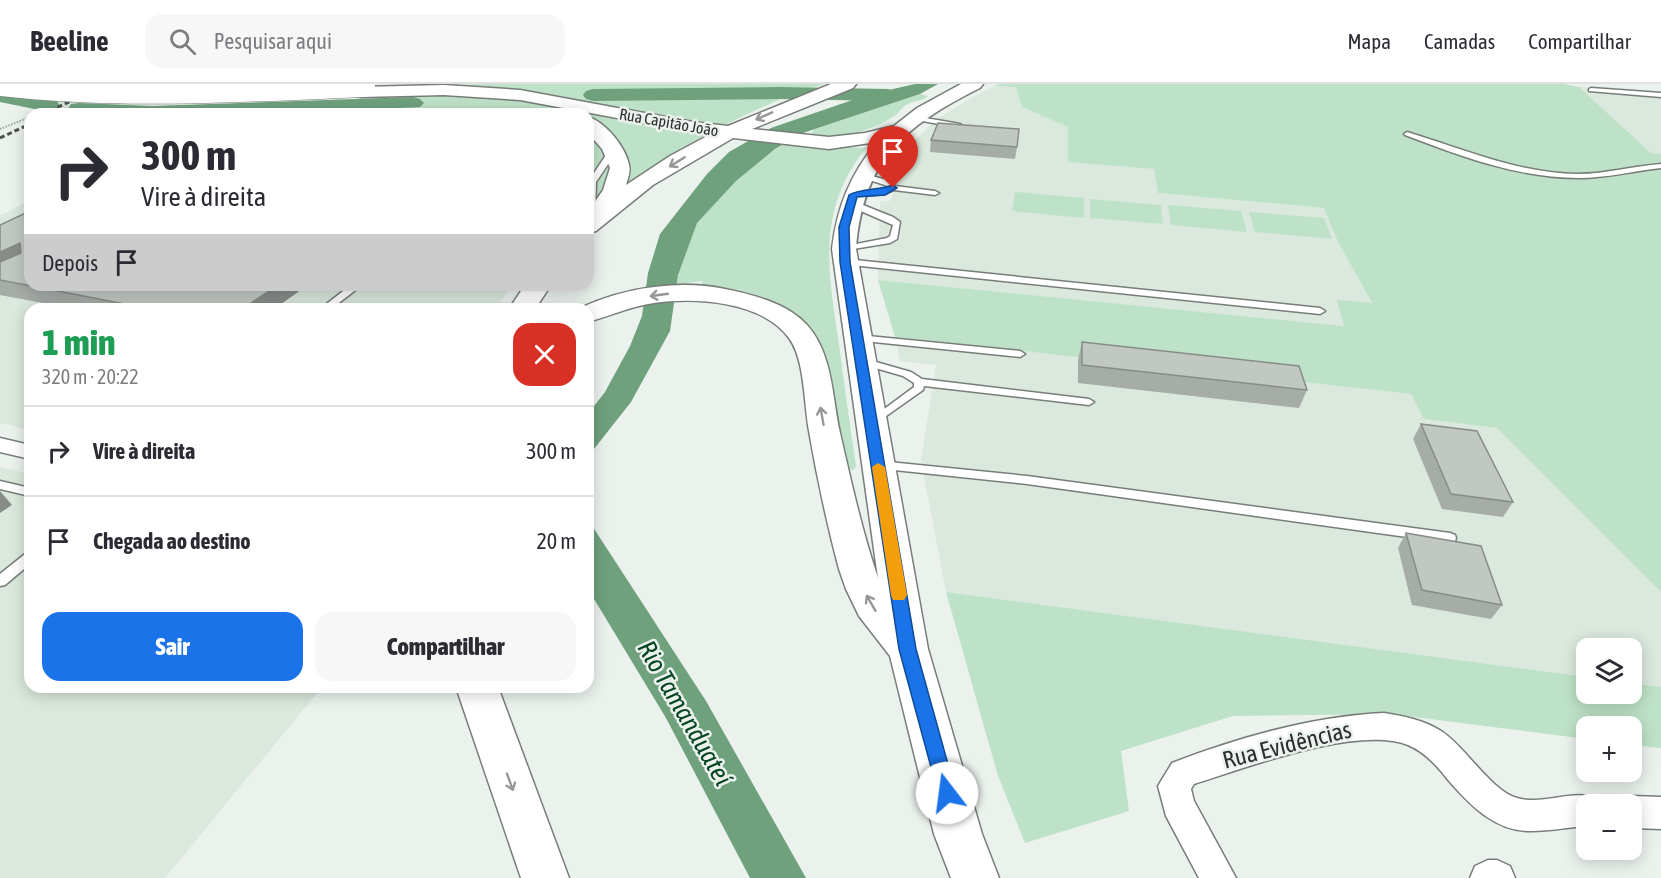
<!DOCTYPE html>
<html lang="pt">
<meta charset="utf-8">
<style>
body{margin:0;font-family:"Asap Condensed",sans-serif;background:#f7f7f7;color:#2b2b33;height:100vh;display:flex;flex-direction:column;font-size:22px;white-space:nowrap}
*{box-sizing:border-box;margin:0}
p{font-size:20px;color:#7c7c81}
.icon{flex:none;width:33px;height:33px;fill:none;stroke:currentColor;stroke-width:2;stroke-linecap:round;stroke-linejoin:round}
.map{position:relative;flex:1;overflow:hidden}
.panel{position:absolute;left:24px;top:219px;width:570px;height:390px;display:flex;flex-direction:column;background:#fff;border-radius:18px;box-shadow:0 3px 15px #0003}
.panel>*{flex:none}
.top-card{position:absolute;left:24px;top:24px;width:570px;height:183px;border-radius:18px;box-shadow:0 3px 15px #0003;background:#fff;color:#2b2b33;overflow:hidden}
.buttons{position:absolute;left:1576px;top:554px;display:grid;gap:12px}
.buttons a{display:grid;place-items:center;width:66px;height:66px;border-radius:12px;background:#fff;box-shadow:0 3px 15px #0003;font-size:30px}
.pin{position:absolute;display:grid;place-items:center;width:51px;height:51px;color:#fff;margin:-62px -26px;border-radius:50% 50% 50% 0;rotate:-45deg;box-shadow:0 0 6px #0007}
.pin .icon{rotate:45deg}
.me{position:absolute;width:66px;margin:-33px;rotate:345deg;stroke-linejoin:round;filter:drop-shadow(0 0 4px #0008)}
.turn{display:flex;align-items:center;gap:21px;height:126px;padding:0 18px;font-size:27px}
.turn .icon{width:78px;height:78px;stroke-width:2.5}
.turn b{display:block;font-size:42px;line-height:51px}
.then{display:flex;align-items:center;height:57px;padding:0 18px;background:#0003;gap:12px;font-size:22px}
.round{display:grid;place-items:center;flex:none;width:63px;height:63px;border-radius:18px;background:#f7f7f7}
.overview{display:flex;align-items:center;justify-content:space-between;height:102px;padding:0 18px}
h1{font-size:36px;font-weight:800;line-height:45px;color:#1e9e55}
.action{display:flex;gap:12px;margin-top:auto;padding:12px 18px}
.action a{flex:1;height:69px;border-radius:18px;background:#1a73e8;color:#fff;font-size:24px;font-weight:800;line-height:69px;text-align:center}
.action a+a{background:#f7f7f7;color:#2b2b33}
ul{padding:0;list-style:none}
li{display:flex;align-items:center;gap:18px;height:90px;padding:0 18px;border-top:2px solid #e1e1e2}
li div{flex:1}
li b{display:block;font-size:22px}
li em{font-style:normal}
header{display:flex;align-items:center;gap:36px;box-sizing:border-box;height:84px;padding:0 30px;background:#fff;border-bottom:2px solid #e1e1e2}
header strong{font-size:28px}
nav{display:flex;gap:33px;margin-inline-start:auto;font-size:21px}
.search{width:420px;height:54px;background:#f7f7f7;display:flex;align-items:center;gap:15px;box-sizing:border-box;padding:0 21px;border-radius:18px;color:#7c7c81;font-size:22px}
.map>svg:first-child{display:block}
.built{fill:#dae8dd}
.green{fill:#bee2c7}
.water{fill:#6fa17d}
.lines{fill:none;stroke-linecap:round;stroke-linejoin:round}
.river{fill:#6fa17d;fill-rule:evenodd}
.service-casing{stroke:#777d78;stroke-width:3}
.minor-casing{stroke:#777d78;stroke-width:3}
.trunk-casing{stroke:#777d78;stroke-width:3}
.path{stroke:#9a9f9c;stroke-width:2;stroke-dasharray:1.5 1.5;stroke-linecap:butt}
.service{fill:#fff;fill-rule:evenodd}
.minor{fill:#fff;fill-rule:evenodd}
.trunk{fill:#fff;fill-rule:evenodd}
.rail{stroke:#4e524f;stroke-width:3;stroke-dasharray:5 3;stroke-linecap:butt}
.trunk-bridge-casing{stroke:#777d78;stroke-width:21;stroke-linecap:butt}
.trunk-bridge{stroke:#fff;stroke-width:20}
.wall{fill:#a6aca7}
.shaded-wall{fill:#878c88}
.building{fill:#c1c8c2;stroke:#878c88;stroke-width:1.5}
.oneway{stroke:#969796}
.route{fill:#1a73e8;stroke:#114b97;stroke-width:1.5}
.slow{fill:#f59e0b}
.labels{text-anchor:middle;stroke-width:5;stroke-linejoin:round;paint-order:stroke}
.far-street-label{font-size:16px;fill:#2c2f2d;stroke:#ebf2ed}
.near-street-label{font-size:24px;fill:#2c2f2d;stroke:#ebf2ed}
.near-water-label{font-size:26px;font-style:italic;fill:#074522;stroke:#ebf2ed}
</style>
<header>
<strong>Beeline</strong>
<div class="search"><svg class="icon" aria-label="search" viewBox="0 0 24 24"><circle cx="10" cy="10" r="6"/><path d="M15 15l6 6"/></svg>Pesquisar aqui</div>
<nav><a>Mapa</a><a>Camadas</a><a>Compartilhar</a></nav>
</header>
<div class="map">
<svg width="1661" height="794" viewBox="0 0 1661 794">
<rect width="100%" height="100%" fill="#ebf2ed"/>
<g class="built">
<path d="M77 0H172L126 24 91 21 75 28 46 24 60 18 55 17 88 1Z"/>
<path d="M994 2 1016 3 1022 23 1069 43 1068 78 1154 85 1158 109 1324 124 1338 158 1372 219 1344 242 878 196 880 117H890L910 61 937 35 976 11Z"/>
<path d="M1579 3 1661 9V70L1651 69Z"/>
<path d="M392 26 384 30H216Z"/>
<path d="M30 116V201H512L495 225H30V346L0 339V132Z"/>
<path d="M895 253 1411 310 1424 335 1497 344 1661 508V603L1632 599V564H1587V593L946 508 921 376 936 281 900 277Z"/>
<path d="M0 383 30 390V603H322L165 794H0Z"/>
</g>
<g class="green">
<path d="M477 0H824L808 6 594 8 593 14 614 16 781 15C711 45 648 80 588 128V30H384L431 2Z"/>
<path d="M1000 0H1564L1579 3 1651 69 1661 70V508L1497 344 1424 335 1411 310 895 253 878 196 1344 242 1337 216 1372 219 1338 158 1324 124 1158 109 1154 85 1068 78V43L1022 23 1016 3 994 2Z"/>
<path d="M920 10 928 12C921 18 914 16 906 21 902 23 899 28 896 31 871 47 844 56 814 52L812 50 813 46Z"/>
<path d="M784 60 866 64C816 127 828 187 839 260 844 301 850 341 856 382L854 386 846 384 814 251C791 214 743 205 702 201V197L677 200C679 181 686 155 697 138 713 115 760 74 784 60Z"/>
<path d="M1015 108 1084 114V134L1012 127Z"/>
<path d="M1090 115 1161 121 1163 140 1090 134Z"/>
<path d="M1168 121 1241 127 1247 148 1171 141Z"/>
<path d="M1249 128 1324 134 1332 155 1255 148Z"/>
<path d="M946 508 1587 593V609H1632V599L1661 603V664L1632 661V642H1587V655L1391 630 1233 632 1121 667 1129 727 1025 759 998 692Z"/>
</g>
<g class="water">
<path d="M915 0H938L920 10 803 49 775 65 736 97 697 139 678 191 670 247 631 318 594 365 588 385V330L605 308 630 262 642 232 648 189 660 150 707 90 729 68 771 44 867 11Z"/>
<path d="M588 428 589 437 706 617 806 794H750L666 634 588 505Z"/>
</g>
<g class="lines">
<g class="river">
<path d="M778 3 888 5 895 7 898 11 895 15 888 17 778 15 593 17 586 15 583 11 586 7 593 5Z"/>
<path d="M0 6 57 17 60 22 57 27 49 28 0 18Z"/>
<path d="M413 13 420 15 424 19 420 23 279 30H73L68 25 71 20 79 19 152 22Z"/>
</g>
<g class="service-casing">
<g id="service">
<path d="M1591 4 1661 9V13L1589 7V5Z"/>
<path d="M914 32 960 40 963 42 960 44 912 35 911 34Z"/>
<path d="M1407 48C1464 65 1517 89 1578 90 1606 90 1633 82 1661 80V84C1634 87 1606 94 1579 94 1518 94 1460 72 1405 51L1404 50Z"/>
<path d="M610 65 617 67 596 98 595 139 588 141V98Z"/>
<path d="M860 89 891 97 895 102 935 107 939 109 935 111 894 106 885 110 850 113V109H853L883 106 888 103 885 101 860 93Z"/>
<path d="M847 117H853L893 133 900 138 897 155 890 159 841 167V163L887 154 890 152 893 141 847 121Z"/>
<path d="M845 175 1320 224 1325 227 1320 230 842 180 841 178Z"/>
<path d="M351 201H362L331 225H320Z"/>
<path d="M858 251 1020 267 1025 270 1020 273 854 256 853 254Z"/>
<path d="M862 274 911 288 922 295 1089 315 1094 318 1089 321 924 302 923 306 872 342 868 341 866 339 868 337 914 303V299L903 292 858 279 857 277 858 275Z"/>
<path d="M879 377 1027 392 1450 449 1455 451 1456 454 1455 457 1450 459 1027 400 875 384 873 381Z"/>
<path d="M0 397 30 404V412L0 405Z"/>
<path d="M30 468V480L5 501 0 502V490L25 470Z"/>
</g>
</g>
<g class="minor-casing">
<g id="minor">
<path d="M0 354 30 361V375L0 368Z"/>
<path d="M1384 629C1403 632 1424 636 1441 647 1465 662 1491 707 1517 714 1544 722 1572 704 1599 715L1601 720H1587V742C1569 743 1551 747 1532 747 1496 748 1471 722 1449 697 1438 683 1425 668 1408 661 1356 641 1246 684 1194 700L1191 705 1194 717 1236 794H1199L1166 732 1158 702 1172 679C1237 654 1314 632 1384 629Z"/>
<path d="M1632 712 1661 713V745L1632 744V720H1619L1620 717Z"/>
<path d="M1488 776H1497L1510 782 1515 794H1470L1475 782Z"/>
</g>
</g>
<g class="trunk-casing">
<g id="trunk">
<path d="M831 0H856L853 4 752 45 829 53 865 49 894 42 917 24 961 0H983L980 4C904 42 863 76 856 165L928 565 982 750 999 794H951L934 750 890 572 859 532 846 505 839 485C827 440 817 393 809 347 804 321 805 275 789 254 762 217 695 213 654 219 631 222 610 232 588 238V225H578C621 204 678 195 725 205 754 211 787 219 807 241 833 270 832 313 840 349 851 397 862 447 878 494L832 165C837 123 850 91 877 58L829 65 733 54 653 101 596 147 588 149V128L603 106 610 84 602 65 588 49V33C606 38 626 64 629 81 631 87 628 94 626 101L670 72 709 51 520 16 444 11 361 13 355 12 352 8 355 4 361 3 444 1 520 6 693 38 728 42Z"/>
<path d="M525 201H551L535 225H509Z"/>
<path d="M456 603H498L569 794H521Z"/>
</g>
</g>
<path class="path" d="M0 45 30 33"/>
<use href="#service" class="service"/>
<use href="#minor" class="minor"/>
<use href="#trunk" class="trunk"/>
<g class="rail">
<path d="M43 30 108 0"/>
<path d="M0 54 30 40"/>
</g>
<g class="trunk-bridge-casing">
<path id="trunk-bridge" d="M0 2C122 16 243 8 365 3"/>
</g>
<use href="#trunk-bridge" class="trunk-bridge"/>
</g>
<g class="wall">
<path d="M931 56 1017 63 1015 75 930 68Z"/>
<path d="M0 141 274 225H75L0 211Z"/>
<path d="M1082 258 1307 306 1299 324 1078 299V276Z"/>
<path d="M1421 340 1513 418 1503 433 1442 425 1413 355Z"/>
<path d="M1406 449 1502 521 1491 535 1412 521 1398 464Z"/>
</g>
<g class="shaded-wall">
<path d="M20 159 30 174 0 189V168Z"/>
<path d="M278 201H308L274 225H242Z"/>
<path d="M0 407 12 421 0 429Z"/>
</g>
<g class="building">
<path d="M938 39 1019 45 1017 63 931 56Z"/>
<path d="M30 127V201H278L242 225H151L0 196V178L21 169 20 159 0 168V141Z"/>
<path d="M1082 258 1299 282 1307 306 1082 281Z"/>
<path d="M1421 340 1477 347 1513 418 1451 410Z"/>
<path d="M1406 449 1481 462 1502 521 1422 506Z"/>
</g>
<defs><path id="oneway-shaft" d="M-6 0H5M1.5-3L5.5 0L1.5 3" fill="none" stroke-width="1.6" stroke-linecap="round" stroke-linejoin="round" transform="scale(1.5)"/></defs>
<g class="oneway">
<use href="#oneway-shaft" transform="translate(764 32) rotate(156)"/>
<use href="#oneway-shaft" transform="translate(677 78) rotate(148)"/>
<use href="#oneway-shaft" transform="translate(659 211) rotate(172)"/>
<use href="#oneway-shaft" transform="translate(822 332) rotate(-100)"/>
<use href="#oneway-shaft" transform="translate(871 519) rotate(-120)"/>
<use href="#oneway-shaft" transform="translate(510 698) rotate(70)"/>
</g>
<path class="route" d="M893 101 897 104 885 111 857 113 849 143 850 178 916 565 956 709 954 715 947 718 940 715 938 709 899 565 840 178 839 143 849 111C858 105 880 106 893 101Z"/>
<path class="slow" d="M878 379 885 383 907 511 904 516H893L891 511 872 383Z"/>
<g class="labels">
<g class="far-street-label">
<text transform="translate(669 38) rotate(10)" y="6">Rua Capitão João</text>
</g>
<g class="near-street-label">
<text transform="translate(1287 661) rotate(-14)" y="8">Rua Evidências</text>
</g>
<g class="near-water-label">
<text transform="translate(685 629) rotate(60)" y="9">Rio Tamanduateí</text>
</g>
</g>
</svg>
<div class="buttons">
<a><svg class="icon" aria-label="layers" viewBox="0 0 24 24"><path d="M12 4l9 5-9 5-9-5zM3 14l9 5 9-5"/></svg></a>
<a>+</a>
<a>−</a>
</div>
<div class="pin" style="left:893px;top:104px;background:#d93025"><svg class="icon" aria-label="arrive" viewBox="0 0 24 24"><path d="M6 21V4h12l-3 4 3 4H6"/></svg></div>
<svg class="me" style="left:947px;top:709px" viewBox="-20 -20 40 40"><circle r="19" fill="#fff"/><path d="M0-13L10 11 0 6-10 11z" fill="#1a73e8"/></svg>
<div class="top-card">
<div class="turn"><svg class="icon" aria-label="right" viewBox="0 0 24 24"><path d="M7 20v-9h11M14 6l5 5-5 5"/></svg><div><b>300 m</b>Vire à direita</div></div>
<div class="then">Depois<svg class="icon" aria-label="arrive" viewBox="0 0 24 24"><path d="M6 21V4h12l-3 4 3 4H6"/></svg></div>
</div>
<section class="panel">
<div class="overview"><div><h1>1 min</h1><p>320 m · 20:22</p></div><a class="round" style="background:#d93025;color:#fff"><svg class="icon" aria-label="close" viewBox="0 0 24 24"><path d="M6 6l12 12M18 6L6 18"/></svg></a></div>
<ul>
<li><svg class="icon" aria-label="right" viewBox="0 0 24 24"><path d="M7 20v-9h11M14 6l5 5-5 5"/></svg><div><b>Vire à direita</b></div><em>300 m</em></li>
<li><svg class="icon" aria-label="arrive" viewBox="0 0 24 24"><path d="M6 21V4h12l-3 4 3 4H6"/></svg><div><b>Chegada ao destino</b></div><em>20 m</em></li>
</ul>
<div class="action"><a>Sair</a><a>Compartilhar</a></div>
</section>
</div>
